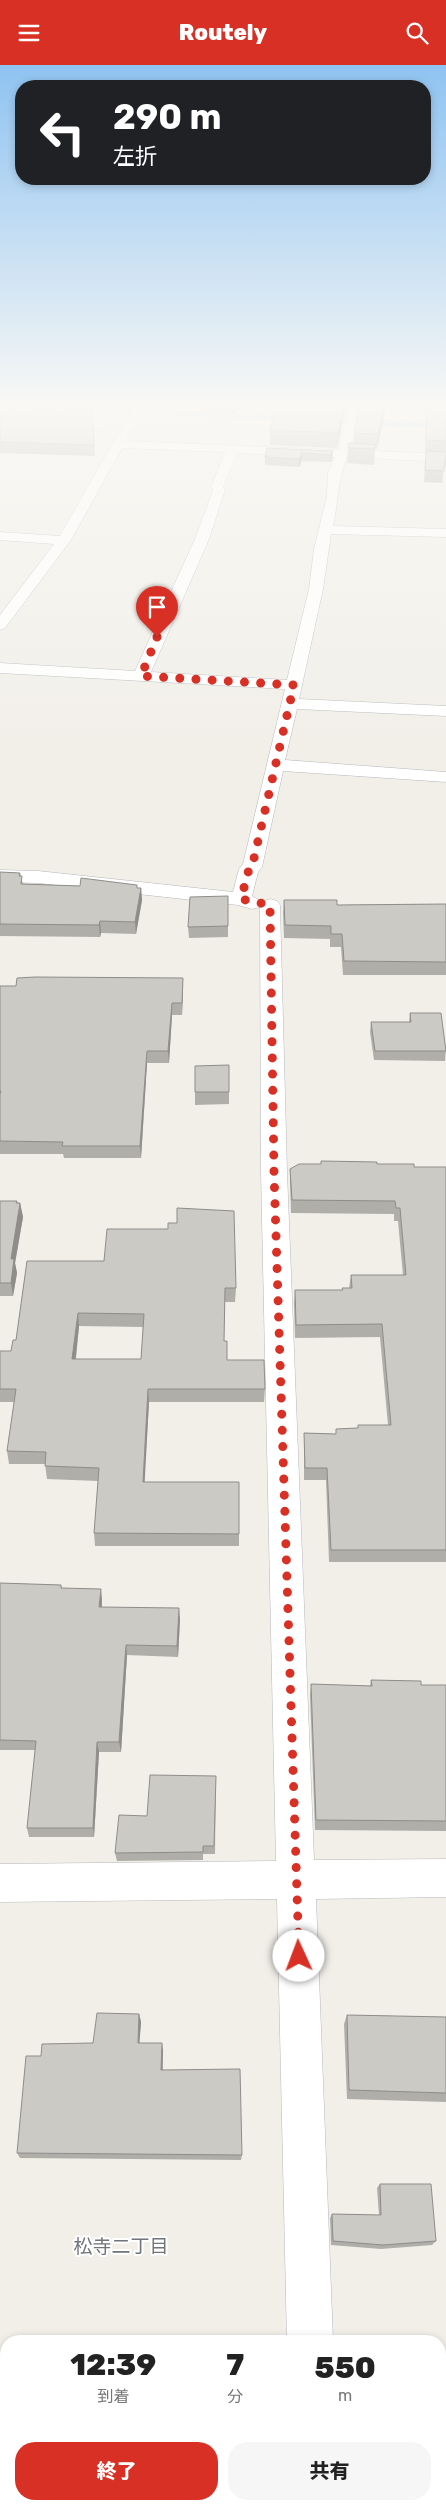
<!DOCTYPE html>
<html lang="ja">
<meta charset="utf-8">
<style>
body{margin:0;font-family:Rubik,"Noto Sans JP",sans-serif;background:#f6f6f6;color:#222;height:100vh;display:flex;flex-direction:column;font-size:19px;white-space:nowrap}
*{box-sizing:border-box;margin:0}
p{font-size:16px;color:#767676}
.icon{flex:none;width:28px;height:28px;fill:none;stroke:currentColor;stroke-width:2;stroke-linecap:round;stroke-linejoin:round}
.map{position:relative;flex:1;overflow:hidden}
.panel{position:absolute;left:0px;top:2270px;width:446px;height:175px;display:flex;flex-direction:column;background:#fff;border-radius:20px 20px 0 0;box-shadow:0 2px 8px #0003}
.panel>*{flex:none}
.top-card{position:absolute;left:15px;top:15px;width:416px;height:105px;border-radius:20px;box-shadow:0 2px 8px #0003;background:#202124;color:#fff;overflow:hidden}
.pin{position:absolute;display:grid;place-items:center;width:42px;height:42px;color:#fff;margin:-51px -21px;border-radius:50% 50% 50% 0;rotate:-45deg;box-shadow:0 0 5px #0007}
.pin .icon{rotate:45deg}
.me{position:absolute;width:55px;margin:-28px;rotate:358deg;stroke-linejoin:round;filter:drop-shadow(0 0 4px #0008)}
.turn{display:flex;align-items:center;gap:18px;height:105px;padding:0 15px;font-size:22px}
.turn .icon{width:65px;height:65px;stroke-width:2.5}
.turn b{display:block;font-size:35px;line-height:42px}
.eta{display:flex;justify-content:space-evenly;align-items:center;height:85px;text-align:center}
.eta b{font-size:30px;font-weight:800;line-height:35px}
.button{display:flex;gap:10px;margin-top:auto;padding:10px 15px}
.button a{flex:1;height:58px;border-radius:20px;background:#d93025;color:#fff;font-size:20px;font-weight:800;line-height:58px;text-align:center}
.button a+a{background:#f6f6f6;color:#222}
header{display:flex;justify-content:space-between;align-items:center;height:65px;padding:0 15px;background:#d93025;color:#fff;font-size:22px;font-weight:800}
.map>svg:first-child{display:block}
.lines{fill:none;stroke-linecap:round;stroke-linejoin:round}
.stream{stroke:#aadaff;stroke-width:4}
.minor-casing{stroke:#b5b8bc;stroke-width:1}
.minor{fill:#fff;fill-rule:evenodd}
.rail{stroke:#b6b7b8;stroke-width:2;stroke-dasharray:0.5 3;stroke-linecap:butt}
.wall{fill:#afaea9;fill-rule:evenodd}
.shaded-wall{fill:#8f8d8a}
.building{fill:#cccac5;stroke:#8f8d8a;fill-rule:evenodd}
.route{stroke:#d93025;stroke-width:9;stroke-dasharray:0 16.2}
.labels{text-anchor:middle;stroke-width:4;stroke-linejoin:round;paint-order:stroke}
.near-neighbourhood-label{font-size:19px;fill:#70757a;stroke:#fff}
</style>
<header><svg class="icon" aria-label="menu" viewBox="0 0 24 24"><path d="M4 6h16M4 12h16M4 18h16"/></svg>Routely<svg class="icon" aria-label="search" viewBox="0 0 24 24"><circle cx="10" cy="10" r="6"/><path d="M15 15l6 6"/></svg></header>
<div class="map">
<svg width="446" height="2445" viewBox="0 0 446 2445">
<rect width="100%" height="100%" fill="#f1efe8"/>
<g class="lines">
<g class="stream">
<path d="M154 347 283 353"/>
<path d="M7 355 19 340"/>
<path d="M371 358 446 361"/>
</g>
<g class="minor-casing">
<g id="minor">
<path d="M136 337H147L126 376 339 385 348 337H360L351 385 446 389V397L347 392C338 414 338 438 333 461L446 464V472L331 469 323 524 299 634 446 641V651L297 644 285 695 446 707V717L283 706 262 802 258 807 252 831 262 837 270 834 277 836 280 840 287 1107 314 1795 446 1794V1832L316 1834 333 2276H287L277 1834 0 1837V1799L276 1796 261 1107 260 842 252 844 238 840 38 818 0 817V805L38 806 233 827 239 804 243 799 285 624 0 608V598L135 606 195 474 213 425 211 422 225 387 122 383 71 475 5 563 0 565V550L54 479 0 475V467L60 471ZM237 388 335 392 328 408 327 431 314 484 309 524 287 615 151 607 209 474 225 425 223 422Z"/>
<rect x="290" y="2439" width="50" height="6"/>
</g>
</g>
<use href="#minor" class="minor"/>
<g class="rail">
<path d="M79 365 284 364"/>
<path d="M326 365 446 368"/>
</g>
</g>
<g class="wall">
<path d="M200 337H240L236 349 200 347Z"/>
<path d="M427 337 446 338V401H444L442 418 424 417 426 386 436 387 425 386Z"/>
<path d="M92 344 95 391 0 388V346Z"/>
<path d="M345 345 337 383 270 380V365Z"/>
<path d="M385 347 377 384H375L374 400 347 398 348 383 354 378V368Z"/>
<path d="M267 383 333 386 332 394 331 397 302 396 299 402 265 400V392Z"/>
<path d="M0 807 20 808 23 819 141 823 142 835 136 869 101 868 100 872 0 871Z"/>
<path d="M228 831V872L189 873 188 862Z"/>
<path d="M284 835 337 840 446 839V910H343L341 882H330V874L284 873 283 848Z"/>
<path d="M0 921 183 925 182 950H172L169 998H147L141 1093H64L63 1089H0Z"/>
<path d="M410 948 446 983 445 996 374 995 370 967 371 957H409Z"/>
<path d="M195 1001 229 1027V1039L195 1040Z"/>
<path d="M377 1099 414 1102H446V1497H329L326 1415H304V1368L336 1369V1364H358V1360H388L380 1272 295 1273 294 1238 295 1225H342L349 1223 351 1210H403L398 1156H394V1149L291 1148 290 1117V1104Z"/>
<path d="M0 1136H17V1138H20L23 1152 15 1198 17 1208 13 1231H0Z"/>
<path d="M27 1196 236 1223 235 1237H225L224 1276 227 1295 265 1324 264 1337H149L144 1417H239V1481H95L94 1468 98 1416 47 1414 45 1399H9L7 1386 14 1337H0V1286H11L16 1275ZM79 1261 143 1262 141 1294H76Z"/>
<path d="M0 1518 61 1520 62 1523 102 1534V1542L180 1554 178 1592 127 1590 121 1687H99L94 1772H29L27 1763 35 1685H0Z"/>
<path d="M371 1615 421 1620H446V1766L315 1765 310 1630 311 1619 370 1621Z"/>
<path d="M216 1711 215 1789H203V1795L117 1796 115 1788 147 1751Z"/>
<path d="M139 1949 141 1957 139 1978 163 1985V2005L242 2090 241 2095 20 2093 17 2088 93 1978Z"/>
<path d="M347 1950 446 1952V2037L347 2034 344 1959Z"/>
<path d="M380 2119 436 2176 432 2180 381 2184 331 2180 330 2153 332 2149 379 2150 377 2123Z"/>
<path d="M444 2313H446V2445H341L342 2439H341H440L446 2378 440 2315Z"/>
</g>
<g class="shaded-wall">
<path d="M236 337H240L236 349Z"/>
<path d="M344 337H345V345L337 383 338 368Z"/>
<path d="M385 337V347L377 384 378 369Z"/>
<path d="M333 386 332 394 331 397V390Z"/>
<path d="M302 388V396L299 402V394Z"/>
<path d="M141 823 142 835 136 869 135 857Z"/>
<path d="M100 856 101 868 100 872 99 860Z"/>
<path d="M183 913V925L182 950V938Z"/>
<path d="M172 938V950L169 998 168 986Z"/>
<path d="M147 986V998L141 1093 140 1081Z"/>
<path d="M17 1136 19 1149 20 1138 23 1152 15 1198 17 1208 13 1231 11 1218V1194Z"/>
<path d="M78 1248 79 1261 74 1307 72 1294Z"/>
<path d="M148 1324 149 1337 144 1429 143 1417Z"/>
<path d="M101 1524 102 1534 101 1553 99 1542Z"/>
<path d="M179 1543 180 1554 178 1592 177 1581Z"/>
<path d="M126 1580 127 1590 121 1687 119 1677Z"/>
<path d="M97 1677 99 1687 94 1772 93 1763Z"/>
<path d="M139 1949 141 1957 139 1985 138 1978Z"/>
<path d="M162 1978 163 1985 162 2012 161 2005Z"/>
<path d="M97 2439H99V2444H96Z"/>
</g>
<g class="building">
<path d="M277 337H344L338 368 270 365Z"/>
<path d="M360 337H385L378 369 354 368Z"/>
<path d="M427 337 446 338V376L426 375Z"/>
<path d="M92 344 94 380 0 377V346Z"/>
<path d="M349 378 376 380 375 384 348 383Z"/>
<path d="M267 383 333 386 331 390 302 388 299 394 265 392Z"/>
<path d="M426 386 446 387 444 406 425 405Z"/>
<path d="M0 807 20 808 19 811H22L21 819 80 821 81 813 137 820V823H141L135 857 100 856 99 860 0 859Z"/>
<path d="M228 831V861L188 862 190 832Z"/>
<path d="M284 835H337V840L446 839V897L344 896 342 869H331V861L285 860Z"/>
<path d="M35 912 183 913 182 938H172L168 986H147L140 1081H62L63 1077 0 1076V1029L1 1026H0V921H16L17 913Z"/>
<path d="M410 948H441L446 986H375L371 957H411Z"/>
<path d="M229 1000V1027H195V1001Z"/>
<path d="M321 1096 377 1097V1099H414V1102H446V1485H331L327 1403H305L304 1368 336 1369V1364L358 1363V1360H391L382 1259 296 1260 295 1225H343L342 1223H352L351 1210H406L400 1143H396L395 1136 292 1135 290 1104 299 1099H321Z"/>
<path d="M0 1136H17L16 1138H20L11 1194H14L11 1218H0Z"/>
<path d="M177 1143 234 1146 236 1223H225L224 1276H227V1295H264L265 1324H148L143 1417H239V1469L94 1468 99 1403 45 1401 46 1387 7 1386 16 1324H0V1286H11L13 1275H16L27 1196H104L107 1164H168V1158H177ZM78 1248 144 1249 141 1294H72Z"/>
<path d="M0 1518 61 1520V1523L101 1524 99 1542 179 1543 177 1581 126 1580 119 1677H97L93 1763H27L36 1676 0 1675Z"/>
<path d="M371 1615 421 1616V1620H446V1756L316 1755 311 1619 372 1621Z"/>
<path d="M150 1710 216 1711 214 1781H203V1787L115 1788 119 1750 147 1751Z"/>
<path d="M97 1948 139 1949 138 1978H162L161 2005 240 2004 242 2090 17 2088 26 1991H41L42 1979 93 1978Z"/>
<path d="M347 1950 446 1952V2028L349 2025Z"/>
<path d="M380 2119H431L436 2176 383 2180 333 2176 332 2149 381 2150Z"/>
<path d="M444 2313H446V2336Z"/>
<path d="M440 2378H446V2445H344V2439H343H440Z"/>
<path d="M18 2439H97L96 2444H83V2445H17Z"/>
</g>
<linearGradient id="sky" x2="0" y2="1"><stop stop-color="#8fc3f1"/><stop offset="0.5" stop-color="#f9f8f5"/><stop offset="1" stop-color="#f9f8f5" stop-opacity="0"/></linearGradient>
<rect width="446" height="680" fill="url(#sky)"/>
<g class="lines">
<path class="route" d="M157 572 141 611 294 620 252 802 249 804 241 834 270 840 274 1107 299 1891"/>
</g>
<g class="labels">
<g class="near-neighbourhood-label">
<text x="121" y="2188">松寺二丁目</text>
</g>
</g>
</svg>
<div class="pin" style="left:157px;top:572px;background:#d93025"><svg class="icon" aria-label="arrive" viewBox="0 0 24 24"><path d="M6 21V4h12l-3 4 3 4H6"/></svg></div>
<svg class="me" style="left:299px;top:1891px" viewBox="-20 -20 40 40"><circle r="19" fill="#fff"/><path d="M0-13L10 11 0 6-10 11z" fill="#d93025"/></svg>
<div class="top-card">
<div class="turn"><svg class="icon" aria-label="left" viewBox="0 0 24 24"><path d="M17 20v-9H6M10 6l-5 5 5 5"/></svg><div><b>290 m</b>左折</div></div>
</div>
<section class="panel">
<div class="eta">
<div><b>12:39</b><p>到着</p></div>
<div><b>7</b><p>分</p></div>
<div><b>550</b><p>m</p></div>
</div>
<div class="button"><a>終了</a><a>共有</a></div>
</section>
</div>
